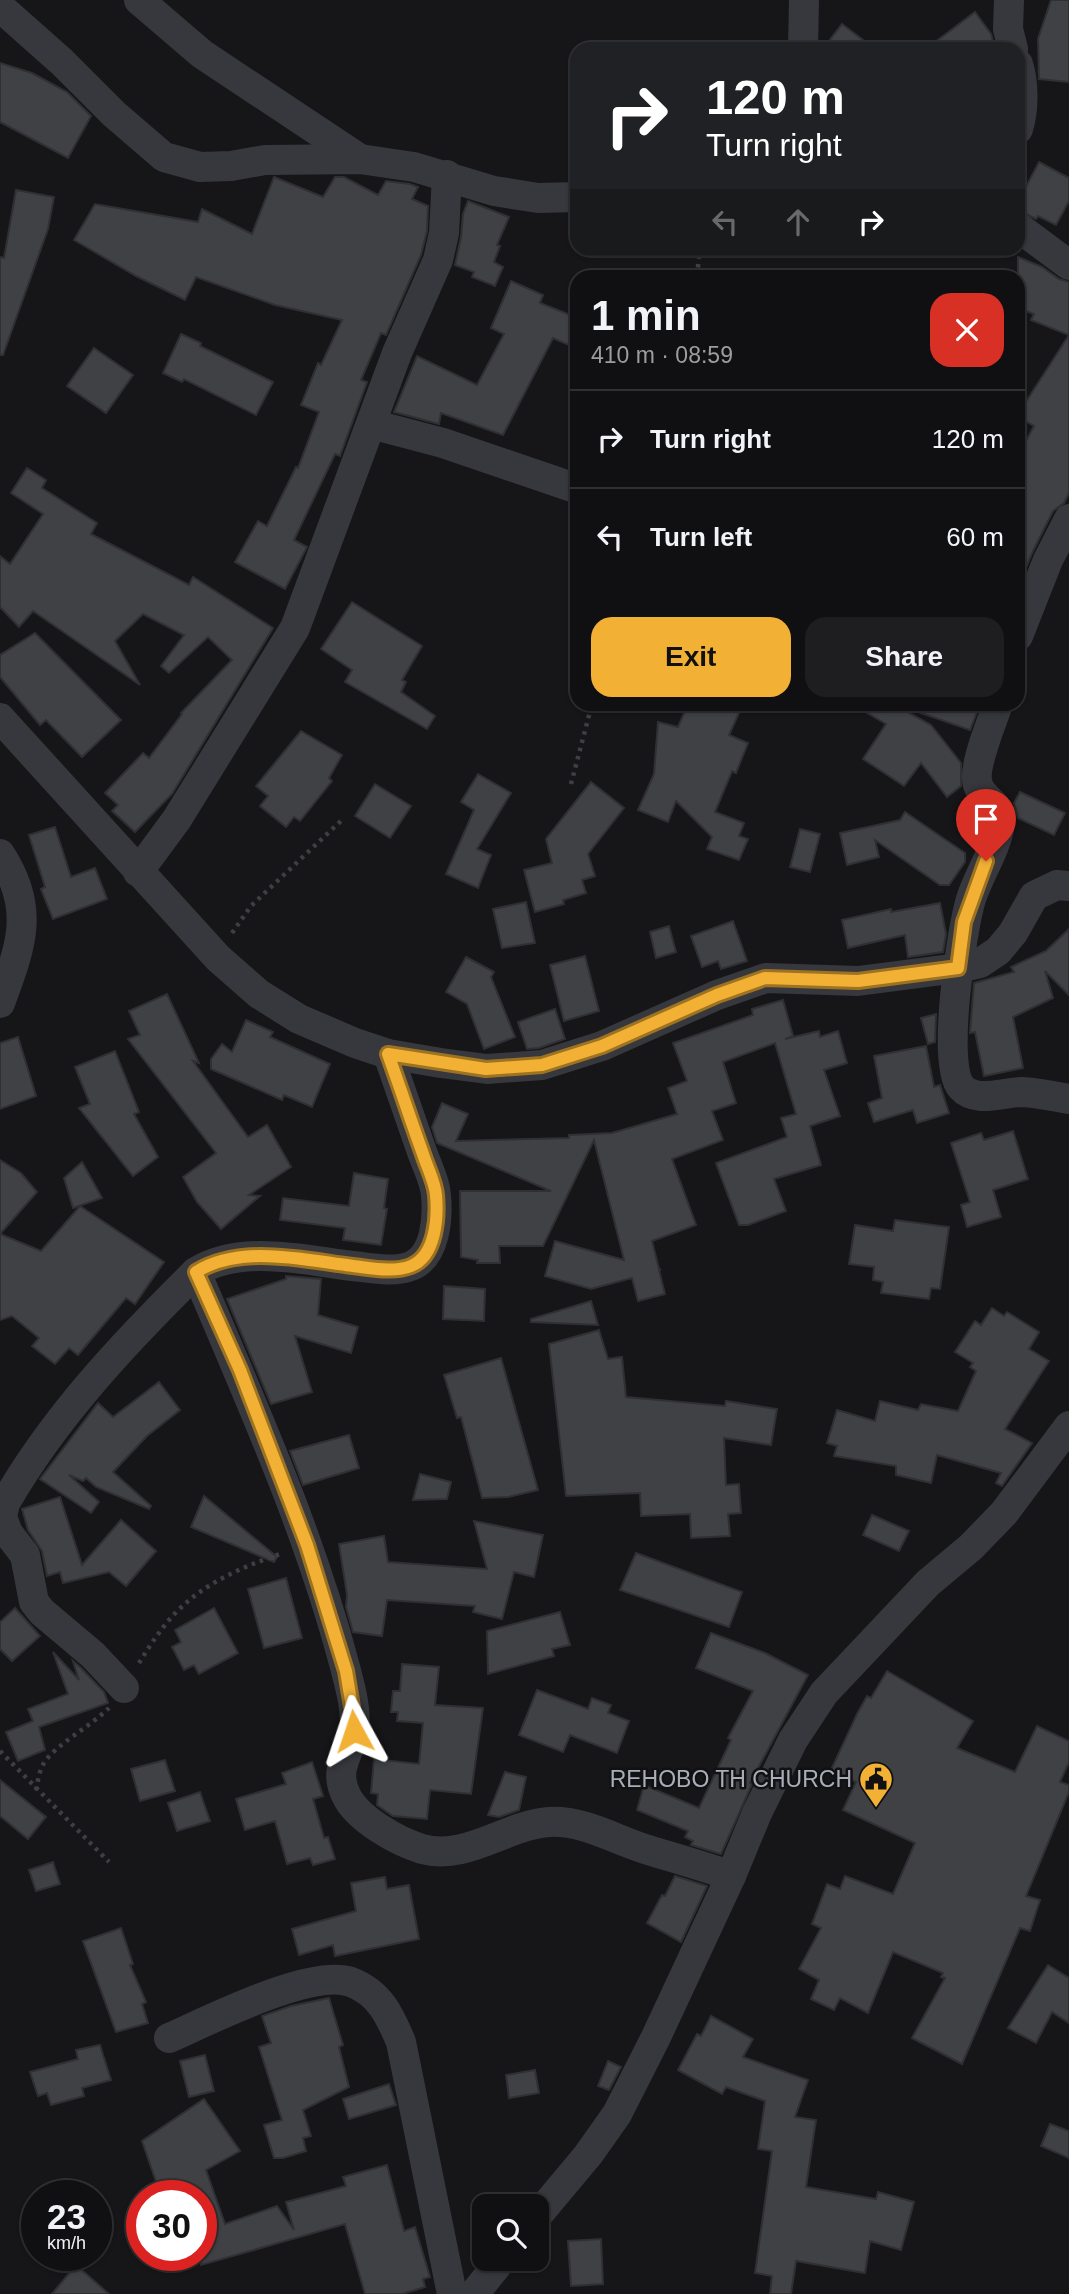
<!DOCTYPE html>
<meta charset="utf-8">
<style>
body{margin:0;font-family:Arial,sans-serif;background:#1e1e20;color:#f1f3f6;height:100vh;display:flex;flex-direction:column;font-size:26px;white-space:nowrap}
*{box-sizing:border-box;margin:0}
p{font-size:23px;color:#9c9d9f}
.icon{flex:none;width:38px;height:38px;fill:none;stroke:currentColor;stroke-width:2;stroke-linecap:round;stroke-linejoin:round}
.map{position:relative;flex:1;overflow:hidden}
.sheet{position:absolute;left:570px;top:270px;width:455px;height:441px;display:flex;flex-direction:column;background:#101012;border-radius:21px;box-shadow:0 2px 5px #0004,0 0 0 2px #303032}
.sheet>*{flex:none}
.hud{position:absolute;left:570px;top:42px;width:455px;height:214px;border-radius:21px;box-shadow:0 2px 5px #0004,0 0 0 2px #303032;background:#202124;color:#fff;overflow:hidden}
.fabs{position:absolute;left:472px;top:2194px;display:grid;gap:14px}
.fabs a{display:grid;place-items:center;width:77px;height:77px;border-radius:14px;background:#101012;box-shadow:0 2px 5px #0004,0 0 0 2px #303032;font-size:35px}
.speed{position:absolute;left:21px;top:2180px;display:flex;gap:14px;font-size:35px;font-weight:700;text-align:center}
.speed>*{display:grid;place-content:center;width:91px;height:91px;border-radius:50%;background:#101012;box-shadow:0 2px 5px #0004,0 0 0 2px #303032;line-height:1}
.speed small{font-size:18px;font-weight:400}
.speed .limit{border:10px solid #d22;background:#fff;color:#111}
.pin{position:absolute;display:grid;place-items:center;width:60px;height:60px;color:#fff;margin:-72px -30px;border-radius:50% 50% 50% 0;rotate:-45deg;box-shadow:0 0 7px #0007}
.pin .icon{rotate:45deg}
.me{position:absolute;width:77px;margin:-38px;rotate:355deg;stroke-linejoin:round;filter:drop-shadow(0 0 5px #0008)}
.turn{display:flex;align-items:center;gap:24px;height:147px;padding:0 21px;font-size:32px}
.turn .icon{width:91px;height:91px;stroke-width:2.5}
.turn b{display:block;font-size:49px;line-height:60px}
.lanes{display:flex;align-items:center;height:66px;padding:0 21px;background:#0003;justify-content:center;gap:35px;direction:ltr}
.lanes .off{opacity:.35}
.round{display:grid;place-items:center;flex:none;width:74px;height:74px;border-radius:21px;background:#1e1e20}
.overview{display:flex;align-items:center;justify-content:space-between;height:119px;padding:0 21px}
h1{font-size:42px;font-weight:700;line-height:52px}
.cta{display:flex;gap:14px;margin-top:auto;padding:14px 21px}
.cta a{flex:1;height:80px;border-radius:21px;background:#f2b134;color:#111;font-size:28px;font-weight:700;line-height:80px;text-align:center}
.cta a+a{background:#1e1e20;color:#f1f3f6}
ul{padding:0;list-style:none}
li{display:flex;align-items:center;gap:21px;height:98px;padding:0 21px;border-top:2px solid #303032}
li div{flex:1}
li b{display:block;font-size:26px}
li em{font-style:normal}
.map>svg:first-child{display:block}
.building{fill:#404145;stroke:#303034;stroke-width:2}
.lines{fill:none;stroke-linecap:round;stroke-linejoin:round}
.path{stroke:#3d3f44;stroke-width:4.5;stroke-dasharray:3.5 5;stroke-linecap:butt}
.minor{stroke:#37383d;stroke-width:30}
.route-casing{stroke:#9d7322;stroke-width:18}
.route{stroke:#f2b134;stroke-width:12}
.labels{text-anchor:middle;stroke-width:5;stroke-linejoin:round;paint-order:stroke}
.poi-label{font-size:23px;fill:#a8adb8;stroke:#111113;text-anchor:end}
</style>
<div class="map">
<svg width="1069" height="2294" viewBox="0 0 1069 2294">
<rect width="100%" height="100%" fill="#161618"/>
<g class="building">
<path d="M1051 0H1069V82L1039 79 1038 39Z"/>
<path d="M975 12 991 34 995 49H926Z"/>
<path d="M842 24 875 49H823Z"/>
<path d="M0 63 32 73 67 92 91 116 68 158 0 122Z"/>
<path d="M1039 162 1069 178V201L1056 225 1038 216 1036 219 1018 210V202Z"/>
<path d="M274 177 323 197 335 177H344L378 195 386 181 410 184 418 187 412 199 428 206 427 231 421 255 386 335 381 333 361 380 367 382 340 456 335 454 294 540 307 547 285 589 235 562 258 521 267 526 296 467 298 468 319 412 301 405 318 363 321 365 342 320 275 305 196 277 185 300 136 276 74 240 95 204 198 222 202 209 252 234Z"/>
<path d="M16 190 54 197 48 229 3 355H0V257L4 258Z"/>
<path d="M468 201 509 217 497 245 500 246 494 262 503 267 495 286 472 277 474 272 455 265 461 237 463 214Z"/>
<path d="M1018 257 1042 267 1059 279 1069 282V493L1064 503 1053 511 1032 553 1018 587V456L1034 426 1018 417V414L1069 335 1031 320 1034 314 1018 308Z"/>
<path d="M511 281 543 295 540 303 578 318V349L553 338 503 435 441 413 439 424 394 412 417 356 477 385 504 334 491 328Z"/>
<path d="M181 334 201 343 200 346 273 382 256 415 184 379 182 382 163 373Z"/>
<path d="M94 348 133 375 106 413 67 386Z"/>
<path d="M27 468 46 480 42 488 97 523 91 534 189 585 193 577 273 628 172 794 135 832 112 811 118 805 105 793 143 753 149 758 182 714 181 713 232 660 208 637 169 673 161 666 184 635 143 614 115 641 140 685 33 611 19 627 0 607V556L10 564 43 514 11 493Z"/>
<path d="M352 602 422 646 402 680 406 682 401 692 435 716 427 729 345 682 352 670 321 649Z"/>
<path d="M35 633 121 720 82 757 46 720 40 725 0 677V655Z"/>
<path d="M688 704H743L729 735 748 743 736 773 732 771 715 812 744 823 739 836 748 839 739 860 707 849 712 837 676 801 668 822 638 810 654 774 658 722 678 727Z"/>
<path d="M852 704H893L931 725 961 763V786L947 797 921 763 904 786 863 759 886 724Z"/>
<path d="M904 704H980L970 730 904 707Z"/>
<path d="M301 731 342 755 329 778 332 781 300 821 294 817 286 827 260 806 268 796 256 786Z"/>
<path d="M478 774 511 793 477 849 491 855 478 888 446 874 474 810 461 802Z"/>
<path d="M591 782 624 808 588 854 595 876 582 880 586 893 563 900 564 904 535 912 524 870 552 863 546 839Z"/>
<path d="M375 784 411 806 390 838 355 816Z"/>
<path d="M1020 792 1065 813 1054 835 1018 818 1014 803Z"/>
<path d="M905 812 965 853V862L949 885H940L875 840 879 857 847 865 840 833 900 820Z"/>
<path d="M55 827 71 877 95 868 107 899 53 919 41 889 45 887 29 835Z"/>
<path d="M800 829 820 834 810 872 790 867Z"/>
<path d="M526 902 535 943 502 948 493 909Z"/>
<path d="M940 903 946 934 943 952 908 957 905 935 848 948 842 920 891 909V912Z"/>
<path d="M733 921 747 961 721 969 718 961 702 967 691 936Z"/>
<path d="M669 926 676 952 656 958 650 932Z"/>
<path d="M1069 929V995L1045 971 1053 998 1013 1017 1023 1068 984 1076 975 1032 970 1033 974 983 1014 972 1011 967 1046 951Z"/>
<path d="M585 956 599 1011 564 1021 550 965Z"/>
<path d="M466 957 494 972 491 977 515 1037 484 1049 467 1004 446 992Z"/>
<path d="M167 994 199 1063 193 1061 248 1137 267 1125 291 1167 249 1195 260 1196 221 1229 197 1202 183 1177 216 1153 128 1039 140 1035 129 1011Z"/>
<path d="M783 1000 793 1036 785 1039 819 1031 820 1037 838 1031 847 1063 824 1070 840 1116 810 1126 821 1165 774 1179 786 1211 748 1225H739L716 1163 787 1137 781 1118 796 1114 775 1043 723 1062 736 1103 712 1111 723 1140 672 1159 696 1225 652 1241 659 1269 661 1270H659L665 1294 638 1301 632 1278 591 1289 545 1276 555 1241 624 1260 594 1140 543 1246H499L500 1263H477L478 1260 461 1257 460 1191H551L437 1143 432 1127 442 1103 468 1114 456 1141 569 1138V1135L612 1133 677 1114 668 1088 687 1081 673 1043 753 1015 752 1009Z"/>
<path d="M555 1009 565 1039 539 1048 527 1049 518 1022Z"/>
<path d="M936 1014 935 1042 928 1044 921 1018Z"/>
<path d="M246 1020 273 1032 270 1037 330 1064 312 1107 284 1095 282 1100 211 1069V1059L222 1044 232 1052Z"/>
<path d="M18 1037 36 1096 0 1109V1043Z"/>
<path d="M926 1046 934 1087 940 1085 949 1113 917 1123 913 1110 874 1122 868 1103 882 1098 874 1056Z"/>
<path d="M115 1051 139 1112 134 1114 158 1157 133 1176 79 1108 90 1104 75 1067Z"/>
<path d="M1013 1131 1028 1179 993 1190 1001 1217 967 1227 961 1205 970 1202 951 1143 981 1133 984 1140Z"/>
<path d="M0 1160 21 1173 37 1192 0 1234 41 1251 80 1206 164 1262 135 1304 126 1298 78 1355 69 1348 55 1364 32 1346 39 1338 12 1316 0 1320Z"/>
<path d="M82 1162 102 1198 73 1208 64 1178Z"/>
<path d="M354 1173 388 1179 384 1208 387 1209 381 1245 343 1240 345 1228 280 1220 283 1198 349 1206Z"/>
<path d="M895 1220 949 1227 940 1289 931 1288 929 1299 881 1293 883 1282 873 1280 874 1267 849 1264 855 1225 893 1231Z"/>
<path d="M286 1276 321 1279 318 1315 358 1327 351 1353 295 1336 312 1392 271 1404 227 1299 286 1279Z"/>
<path d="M444 1286 485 1289 484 1321 443 1319Z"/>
<path d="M591 1301 598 1325 531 1322V1319Z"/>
<path d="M992 1308 1004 1316 1007 1312 1039 1332 1029 1349 1049 1361 1005 1429 1032 1443 1002 1486 996 1483 1001 1473 937 1455 931 1483 896 1475V1466L834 1456 837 1446 827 1443 837 1410 875 1421 880 1401 918 1410 921 1404 958 1411 976 1371 970 1367 973 1363 955 1352 975 1321 981 1325Z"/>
<path d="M599 1330 608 1359 622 1357 626 1397 725 1406 726 1401 777 1409 771 1445 724 1438 726 1485 739 1484 741 1513 728 1514 730 1536 691 1538 690 1514 641 1516 640 1493 566 1496 549 1344Z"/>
<path d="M501 1358 538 1490 508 1497 482 1498 461 1417 457 1418 444 1375Z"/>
<path d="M159 1382 180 1410 147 1436 113 1472 151 1506 149 1509 96 1487 86 1478 83 1481 69 1475 99 1502 91 1513 40 1479 98 1403 113 1417Z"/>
<path d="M349 1435 359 1468 303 1485 290 1451Z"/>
<path d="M420 1474 451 1482 447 1499 413 1500Z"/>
<path d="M204 1496 277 1557 274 1562 191 1527Z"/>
<path d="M60 1497 82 1565 121 1520 156 1551 126 1586 109 1572 63 1583 60 1572 47 1576 42 1551 28 1530 22 1509Z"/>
<path d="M872 1515 909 1531 899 1551 863 1535Z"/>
<path d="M474 1521 543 1535 534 1577 514 1572 502 1619 473 1612 475 1606 387 1600 382 1636 353 1632 346 1607 347 1595 339 1544 384 1536 388 1562 487 1569Z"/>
<path d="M636 1553 742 1592 729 1627 620 1590Z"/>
<path d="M286 1578 302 1638 264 1648 248 1589Z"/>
<path d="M15 1608 40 1636 12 1661 0 1649V1622Z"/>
<path d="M214 1608 238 1653 199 1674 194 1665 184 1670 172 1647 181 1642 175 1630Z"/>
<path d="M560 1612 570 1645 552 1649 554 1656 488 1674 487 1631Z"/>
<path d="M711 1633 765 1653 808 1675 750 1783 752 1784 721 1854 691 1845 693 1841 685 1837 688 1831 637 1810 644 1785 699 1808 731 1740 728 1738 753 1691 696 1668Z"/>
<path d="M53 1652 79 1680 73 1661 81 1668 104 1692 108 1703 39 1727 45 1750 18 1761 6 1732 33 1721 28 1709 68 1694Z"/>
<path d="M402 1664 439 1667 435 1705 483 1708 471 1794 430 1790 427 1819 393 1816 377 1805 378 1794 371 1793 374 1759 419 1764 423 1723 397 1721 398 1712H391L393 1691H400Z"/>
<path d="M887 1671 973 1721 957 1748 1015 1772 1037 1726 1069 1741V1762L1060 1782 1069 1785V1792L1026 1896 1040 1900 1030 1931 1020 1928 962 2064 912 2038 945 1978 941 1977 943 1973 893 1952 868 2013 840 1998 834 2010 811 1999 819 1980 799 1969 821 1928 812 1924 827 1884 840 1889 845 1876 893 1894 915 1843 843 1810 856 1782 831 1770 857 1714 867 1696 871 1698Z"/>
<path d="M537 1690 588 1709 592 1698 611 1705 608 1713 629 1721 617 1753 570 1735 563 1752 519 1735Z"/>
<path d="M165 1760 175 1791 140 1801 131 1769Z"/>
<path d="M312 1762 323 1796 313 1799 324 1838 328 1837 335 1859 313 1865 310 1858 287 1864 275 1821 245 1830 236 1799 286 1784 282 1773Z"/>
<path d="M505 1772 526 1777 519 1810 499 1817 488 1815Z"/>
<path d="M0 1780 46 1817 28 1839 0 1816Z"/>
<path d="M200 1792 210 1821 177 1831 168 1803Z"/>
<path d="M53 1862 60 1884 36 1891 29 1870Z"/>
<path d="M675 1876 707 1886 681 1942 647 1923 662 1895 665 1896Z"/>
<path d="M385 1877 387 1889 409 1885 419 1939 335 1956 333 1945 299 1955 292 1929 356 1911 351 1883Z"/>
<path d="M121 1928 133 1964 130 1965 146 2002 142 2004 148 2023 116 2032 83 1941Z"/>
<path d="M1048 1965 1069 1978V2023L1052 2012 1036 2043 1008 2028Z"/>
<path d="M329 1998 343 2045 339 2047 349 2087 303 2110 311 2136 303 2138 306 2151 283 2158H274L264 2125 282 2120 259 2047 271 2043 262 2016 291 2006Z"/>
<path d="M711 2016 753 2039 743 2057 808 2080 795 2117 816 2120 806 2187 876 2199 878 2192 914 2202 901 2250 870 2241 865 2273 796 2261 791 2294H770L772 2276 755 2273 772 2151 758 2149 765 2101 726 2087 722 2094 678 2070 697 2034 701 2036Z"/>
<path d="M100 2045 111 2080 82 2088 84 2096 51 2105 47 2093 38 2096 30 2072 78 2059 76 2050Z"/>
<path d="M205 2055 214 2091 189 2097 180 2061Z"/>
<path d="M608 2061 621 2067 609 2090 598 2086Z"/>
<path d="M535 2070 539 2093 509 2098 506 2075Z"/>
<path d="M389 2084 396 2105 349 2119 343 2099Z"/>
<path d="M204 2099 240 2151 206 2170 225 2224 277 2206 294 2230 286 2202 346 2186 343 2177 387 2165 404 2231 415 2227 430 2277 423 2279 425 2287 402 2294H365L345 2224 201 2265V2196H161L142 2141Z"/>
<path d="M1050 2124 1069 2131V2158L1041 2146Z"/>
<path d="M601 2239 603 2284 571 2286 568 2241Z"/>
<path d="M76 2265 109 2294H52Z"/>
</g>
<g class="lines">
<g class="path">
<path d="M697 276 700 248"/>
<path d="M571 784 592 704"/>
<path d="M232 933 251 906 344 818"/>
<path d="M139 1663C152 1642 167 1619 186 1603 213 1579 250 1564 283 1553"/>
<path d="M0 1751 109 1862"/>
<path d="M36 1790C38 1781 39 1771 44 1763 55 1745 91 1726 109 1708"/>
</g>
<g class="minor">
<path d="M139 0 202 54 360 159"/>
<path d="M1009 0 1008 29 1013 49"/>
<path d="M0 7 62 62 114 114 164 157 200 167 231 166 265 160 360 159 414 167 494 191 538 198 578 197"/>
<path d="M803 49 804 0"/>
<path d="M1018 64C1024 83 1024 110 1018 129"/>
<path d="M1018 227 1069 265"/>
<path d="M371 424 443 443 578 489"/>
<path d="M1018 636 1048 560 1069 519"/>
<path d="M998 704C992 722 972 768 978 785 983 801 1004 804 1000 824 996 850 979 874 971 899 962 928 941 1065 961 1087 976 1104 1003 1092 1022 1092 1038 1093 1054 1096 1069 1099"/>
<path d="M0 718 218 958 259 994 299 1019 355 1043 388 1054 441 1063 487 1069 542 1065 602 1046 717 995 766 978 858 981 958 968 980 963 998 951 1013 933 1034 896 1057 885 1069 886"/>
<path d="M0 854C36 909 21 946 0 1003"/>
<path d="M138 872 177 819 295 628 397 353 438 260 444 233 447 175"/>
<path d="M196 1272C251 1402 309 1530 345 1667 350 1686 357 1710 354 1730 350 1755 333 1768 346 1795 357 1819 397 1841 422 1849 467 1861 506 1825 549 1822 583 1820 614 1839 645 1849 674 1858 703 1866 731 1876"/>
<path d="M124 1688 93 1655 42 1612 34 1602 25 1555 8 1533 2 1517 5 1503C55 1416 125 1342 196 1272 241 1244 304 1260 353 1266 371 1268 394 1273 411 1266 436 1256 438 1217 436 1195 435 1180 426 1164 421 1149 410 1117 399 1086 388 1054"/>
<path d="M169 2038C208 2021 311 1968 351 1982 380 1993 390 2016 401 2042L452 2294"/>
<path d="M537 2216 588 2155 617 2114 656 2037 731 1876 757 1813 793 1740 824 1693 928 1583 971 1547 1004 1513 1069 1426"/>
<path d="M474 2294 502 2259"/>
</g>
</g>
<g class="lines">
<g class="route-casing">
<path id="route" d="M354 1731V1719L346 1671 307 1545 240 1370 196 1272C241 1244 304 1260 353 1266 371 1268 394 1273 411 1266 436 1256 438 1217 436 1195 435 1182 427 1167 423 1154 411 1121 400 1087 388 1054L486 1069 542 1065 602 1046 717 995 765 978 858 981 958 968 964 922 986 861"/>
</g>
<use href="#route" class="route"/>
</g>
<defs>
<g id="civic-pin" transform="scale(1.75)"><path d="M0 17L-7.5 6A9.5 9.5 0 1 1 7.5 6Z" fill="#f2b134" stroke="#111113"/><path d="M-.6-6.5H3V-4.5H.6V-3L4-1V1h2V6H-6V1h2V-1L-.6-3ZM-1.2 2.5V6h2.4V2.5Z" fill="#111"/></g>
</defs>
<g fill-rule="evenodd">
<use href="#civic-pin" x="876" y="1779"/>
</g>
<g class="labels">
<g class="poi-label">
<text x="852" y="1787">REHOBO TH CHURCH</text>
</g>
</g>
</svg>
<div class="fabs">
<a><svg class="icon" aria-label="search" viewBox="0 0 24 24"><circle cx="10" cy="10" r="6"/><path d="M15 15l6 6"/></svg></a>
</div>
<div class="speed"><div>23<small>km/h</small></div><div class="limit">30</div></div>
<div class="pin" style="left:986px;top:861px;background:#d93025"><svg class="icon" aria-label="arrive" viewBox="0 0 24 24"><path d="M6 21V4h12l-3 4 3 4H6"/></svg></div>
<svg class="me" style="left:354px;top:1731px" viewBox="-20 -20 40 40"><path d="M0-17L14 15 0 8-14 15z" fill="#f2b134" stroke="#fff" stroke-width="4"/></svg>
<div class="hud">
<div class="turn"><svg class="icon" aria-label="right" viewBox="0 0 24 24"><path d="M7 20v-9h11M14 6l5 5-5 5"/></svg><div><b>120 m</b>Turn right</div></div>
<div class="lanes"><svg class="icon off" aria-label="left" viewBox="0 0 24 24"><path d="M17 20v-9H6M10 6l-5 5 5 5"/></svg><svg class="icon off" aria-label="ahead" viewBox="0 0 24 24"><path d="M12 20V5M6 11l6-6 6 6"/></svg><svg class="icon" aria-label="right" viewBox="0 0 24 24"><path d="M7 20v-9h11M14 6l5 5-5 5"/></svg></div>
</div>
<section class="sheet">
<div class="overview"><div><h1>1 min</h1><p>410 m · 08:59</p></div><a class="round" style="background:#d93025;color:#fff"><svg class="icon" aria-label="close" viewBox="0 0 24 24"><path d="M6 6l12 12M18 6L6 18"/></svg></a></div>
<ul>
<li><svg class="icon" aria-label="right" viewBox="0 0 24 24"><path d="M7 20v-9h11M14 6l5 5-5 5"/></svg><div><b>Turn right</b></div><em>120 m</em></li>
<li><svg class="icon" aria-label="left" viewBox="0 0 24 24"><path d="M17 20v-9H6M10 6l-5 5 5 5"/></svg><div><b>Turn left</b></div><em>60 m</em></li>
</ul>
<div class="cta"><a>Exit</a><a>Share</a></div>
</section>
</div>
